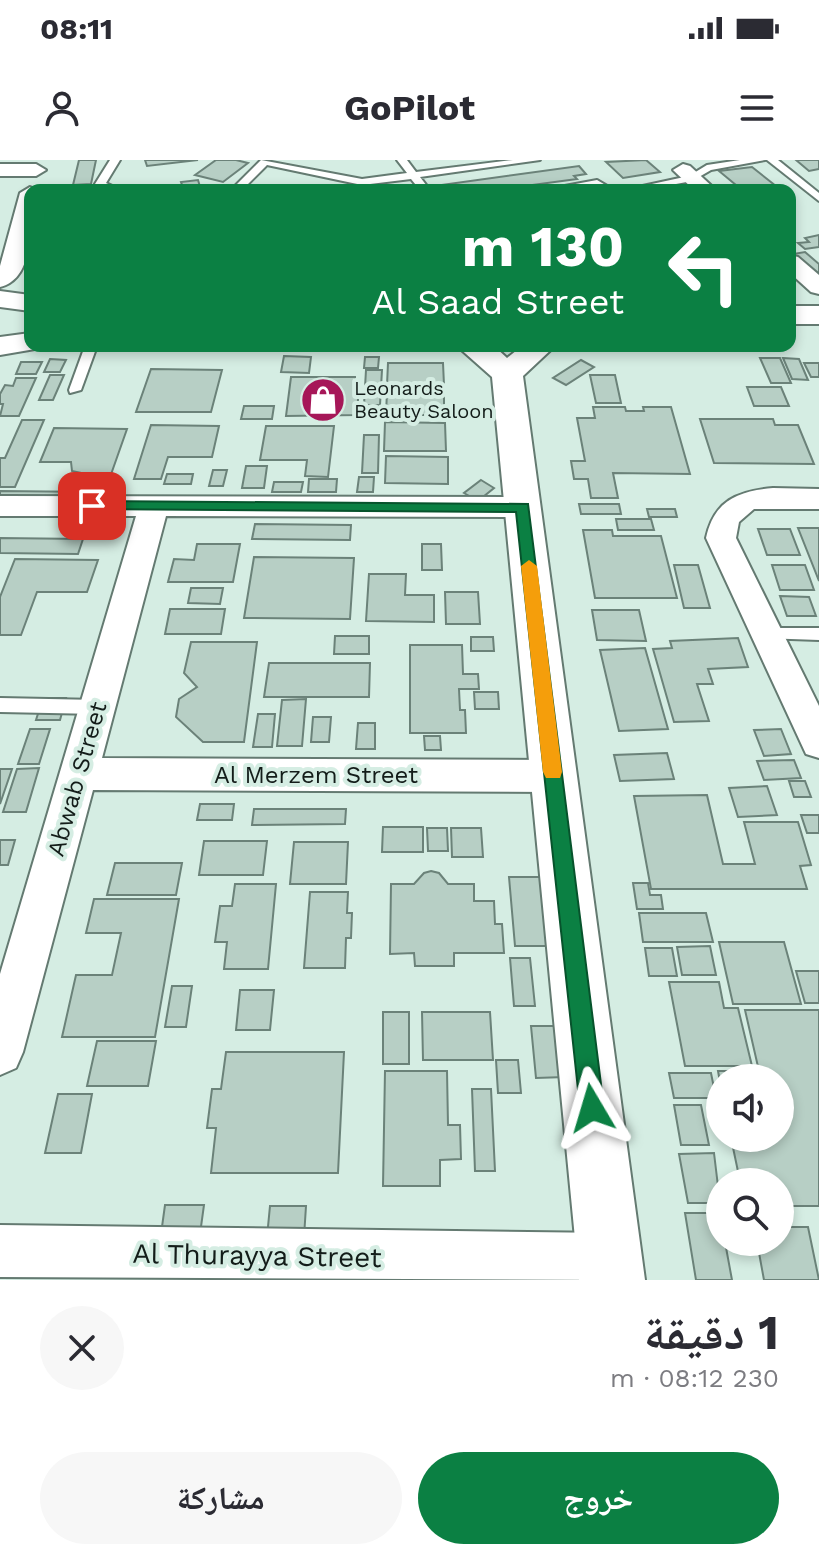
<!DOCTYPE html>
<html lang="ar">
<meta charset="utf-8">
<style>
body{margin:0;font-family:"Work Sans","Noto Naskh Arabic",sans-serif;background:#f7f7f7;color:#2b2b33;direction:rtl;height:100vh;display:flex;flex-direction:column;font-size:30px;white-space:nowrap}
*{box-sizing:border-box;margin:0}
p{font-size:26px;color:#7c7c81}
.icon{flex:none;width:44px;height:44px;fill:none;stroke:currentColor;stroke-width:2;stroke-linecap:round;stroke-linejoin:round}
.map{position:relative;height:1120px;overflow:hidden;direction:ltr}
.details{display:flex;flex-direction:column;background:#fff;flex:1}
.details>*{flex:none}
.hud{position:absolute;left:24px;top:24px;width:772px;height:168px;border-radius:16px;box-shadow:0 4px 12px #0003;direction:rtl;background:#0b8043;color:#fff;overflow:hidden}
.tools{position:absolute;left:706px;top:904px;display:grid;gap:16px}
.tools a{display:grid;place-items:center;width:88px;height:88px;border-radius:50%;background:#fff;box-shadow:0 4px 12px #0003;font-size:40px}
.pin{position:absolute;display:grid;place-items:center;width:68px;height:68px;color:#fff;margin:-34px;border-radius:16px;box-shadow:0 4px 12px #0006}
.me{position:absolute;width:88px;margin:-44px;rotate:353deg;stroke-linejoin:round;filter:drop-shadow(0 0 6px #0008)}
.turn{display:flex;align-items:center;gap:28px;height:168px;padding:0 40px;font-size:36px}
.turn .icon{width:104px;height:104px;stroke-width:2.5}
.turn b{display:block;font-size:56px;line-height:68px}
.round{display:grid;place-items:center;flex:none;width:84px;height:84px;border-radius:42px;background:#f7f7f7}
.summary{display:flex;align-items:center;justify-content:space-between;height:136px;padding:0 40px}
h1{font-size:48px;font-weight:700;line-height:60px}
.action{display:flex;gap:16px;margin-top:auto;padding:16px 40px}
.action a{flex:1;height:92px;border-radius:48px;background:#0b8043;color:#fff;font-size:32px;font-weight:700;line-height:92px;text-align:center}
.action a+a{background:#f7f7f7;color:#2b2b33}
.status{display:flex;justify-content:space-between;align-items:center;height:56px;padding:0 40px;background:#fff;direction:ltr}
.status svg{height:22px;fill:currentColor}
header{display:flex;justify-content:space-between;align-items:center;height:104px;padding:0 40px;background:#fff;font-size:36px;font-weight:700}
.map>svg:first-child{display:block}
.building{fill:#b7cfc5;stroke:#6b8279;stroke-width:2}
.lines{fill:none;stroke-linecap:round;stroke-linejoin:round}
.lane-casing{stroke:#647a71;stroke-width:4}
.street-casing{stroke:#647a71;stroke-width:4}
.secondary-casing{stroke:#647a71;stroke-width:4}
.lane{fill:#fff;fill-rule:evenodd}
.street{fill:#fff;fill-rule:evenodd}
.secondary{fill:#fff;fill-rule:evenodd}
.route{fill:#0b8043;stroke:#07532c;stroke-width:2}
.slow{fill:#f59e0b}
.labels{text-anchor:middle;stroke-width:8;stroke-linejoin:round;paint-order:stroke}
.far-poi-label{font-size:20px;fill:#131c19;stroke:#d5ede3;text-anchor:start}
.street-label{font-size:24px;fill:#131c19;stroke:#d5ede3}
.near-street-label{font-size:28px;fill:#131c19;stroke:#d5ede3}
</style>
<div class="status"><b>08:11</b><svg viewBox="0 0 49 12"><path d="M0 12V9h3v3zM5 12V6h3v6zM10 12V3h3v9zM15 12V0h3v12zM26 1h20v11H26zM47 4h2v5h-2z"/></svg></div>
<header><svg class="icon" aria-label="menu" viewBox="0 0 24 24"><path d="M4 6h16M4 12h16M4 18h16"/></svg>GoPilot<svg class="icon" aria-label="person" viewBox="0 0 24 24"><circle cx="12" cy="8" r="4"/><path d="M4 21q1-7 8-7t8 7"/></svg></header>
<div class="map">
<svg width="819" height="1120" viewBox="0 0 819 1120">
<rect width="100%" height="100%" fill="#d5ede3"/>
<g class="building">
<path d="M79 0H96L91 24 73 25Z"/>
<path d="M145 0H198L147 6Z"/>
<path d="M216 0H236L248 3 223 22 195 15Z"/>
<path d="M646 0 660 12 623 18 606 2Z"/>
<path d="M796 0H819V9L809 11Z"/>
<path d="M579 6 586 14 574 16 577 19 495 30H429L427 27Z"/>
<path d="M752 7 781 30H742L719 11Z"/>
<path d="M198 20 201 30H184L181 22Z"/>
<path d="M819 75V87L805 89 798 83 809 82 805 78Z"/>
<path d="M805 92 819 104V115L793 94Z"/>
<path d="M284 196 311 197 309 213 281 212Z"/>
<path d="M365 197H379L378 208H364Z"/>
<path d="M760 198H780L791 223H771Z"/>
<path d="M783 198 799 199 808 220 792 219Z"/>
<path d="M50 199 66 200 60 212H44Z"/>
<path d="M581 200 594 207 566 225 553 218Z"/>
<path d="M21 202H42L36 214H16Z"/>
<path d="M388 203H443L444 225H387Z"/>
<path d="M804 203H819V217H811Z"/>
<path d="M151 209 222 210 211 252H136Z"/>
<path d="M366 210H382L380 245H364Z"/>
<path d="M50 215H64L53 240H39Z"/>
<path d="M590 215H615L621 243H596Z"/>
<path d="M291 217H355V224H359L357 255 286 256Z"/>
<path d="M16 218H36L19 256H0L3 244H0V234L5 225 13 226Z"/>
<path d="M747 227H781L789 246H754Z"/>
<path d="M387 231H444V255H386Z"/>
<path d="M244 246H274L272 259H241Z"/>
<path d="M593 247H625L626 251H644L643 247H671L690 314 613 313 618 338H591L588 319H574L571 301H585L577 258H595Z"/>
<path d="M700 259H773L775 265H798L814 304 714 303Z"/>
<path d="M22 260H44L15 327H0V298H5Z"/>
<path d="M385 262 445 263 446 291H384Z"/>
<path d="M151 265 219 266 212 297H168L161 319H134Z"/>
<path d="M266 266H334L328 317 305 316 307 300H260Z"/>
<path d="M54 268 127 269 109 320H84L86 314 72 311 71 302H40Z"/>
<path d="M364 275H379L378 313H362Z"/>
<path d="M386 296 448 297V324L385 323Z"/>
<path d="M246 306H267L264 328H242Z"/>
<path d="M213 310H227L223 326H209Z"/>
<path d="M167 314H193L191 324H164Z"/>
<path d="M359 317H374L373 332H357Z"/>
<path d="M309 319H337L336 332H308Z"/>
<path d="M481 320 494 328 478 341 464 333Z"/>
<path d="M274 322H303L301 332H272Z"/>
<path d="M0 331 97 332 93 341H0Z"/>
<path d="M579 344H619L621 354H581Z"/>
<path d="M647 349H675L677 357H649Z"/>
<path d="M616 359H651L654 370H618Z"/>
<path d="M255 364 351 365 350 380 252 379Z"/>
<path d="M798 368H819V421Z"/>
<path d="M758 369H790L800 395H767Z"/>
<path d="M583 370H612L613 376H661L677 438H595Z"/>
<path d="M0 378 83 379 78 394 0 393Z"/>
<path d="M197 384H240L233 422H168L174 399 194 400Z"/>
<path d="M422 384H441L442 410H422Z"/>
<path d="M254 397 354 398 350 459 244 458Z"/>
<path d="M15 399 98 400 87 432H37L21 475H0V437Z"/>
<path d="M674 405H698L710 448H684Z"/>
<path d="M772 405H805L814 430H780Z"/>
<path d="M369 414H406L405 435H434V462L366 461Z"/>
<path d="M191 428H223L220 444 188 443Z"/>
<path d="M445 432H478L480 464H446Z"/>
<path d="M780 436 809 437 816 456H787Z"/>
<path d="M170 449H225L221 474H165Z"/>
<path d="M592 450H639L646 481 597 480Z"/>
<path d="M335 476H369V494H334Z"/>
<path d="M471 477H493L494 491H471Z"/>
<path d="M738 478 748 507 708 509 713 524H697L709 561 674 562 653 489 672 488 670 481Z"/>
<path d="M191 482H257L244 582H203L176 557 179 539 197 527 184 513Z"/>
<path d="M410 485H462L463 514H478L479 529H459L460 550H465L466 573H410Z"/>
<path d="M645 488 668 569 619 571 600 490Z"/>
<path d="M269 503H370L369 537H264Z"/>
<path d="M474 532H498L499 549H475Z"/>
<path d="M43 538H66L60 560H36Z"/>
<path d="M306 539 302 586H277L282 540Z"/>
<path d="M258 554H275L272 587H253Z"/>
<path d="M313 557H331L329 582H311Z"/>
<path d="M358 563H375V589H356Z"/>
<path d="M30 569H50L39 604H18Z"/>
<path d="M781 569 791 594 764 596 754 570Z"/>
<path d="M424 576H440L441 590H425Z"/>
<path d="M667 593 674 619 620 621 614 595Z"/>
<path d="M794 600 801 618 764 620 757 601Z"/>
<path d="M39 608 26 652H3L17 609Z"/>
<path d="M0 609H12L0 644Z"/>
<path d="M789 621H805L811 637H794Z"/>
<path d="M767 626 777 655 738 657 729 628Z"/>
<path d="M707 635 723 704H755L744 662H798L811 705 800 706 807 729H651L634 636Z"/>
<path d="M200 644H234L232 660H197Z"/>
<path d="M254 649H346L345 664 252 665Z"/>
<path d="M801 655H819V673H807Z"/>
<path d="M383 667H423V692H382Z"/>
<path d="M427 668H447L448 691H428Z"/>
<path d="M451 668H481L483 697H452Z"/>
<path d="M0 680H15L8 705H0Z"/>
<path d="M204 681H267L263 715H199Z"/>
<path d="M294 682H348L346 724H290Z"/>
<path d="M115 703H182L176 735H107Z"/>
<path d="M431 711 439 713 448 724H474V741H494L495 764H502L504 793H454V806H415L414 793 390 794 391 724H414L424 713Z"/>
<path d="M509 717H543L550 786H515Z"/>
<path d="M633 723H648L650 735H661L663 749H637Z"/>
<path d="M235 724H276L268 809H224L227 782H215L220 746H232Z"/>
<path d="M310 732H348L347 753H352L351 778H346L345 808H304Z"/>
<path d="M94 739H179L155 877H62L76 815H112L121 773H86Z"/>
<path d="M639 753H706L713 782H643Z"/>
<path d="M719 782H784L801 844H733Z"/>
<path d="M710 786 716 815H682L677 787Z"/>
<path d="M645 788H672L677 816H649Z"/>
<path d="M510 798H530L535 846H514Z"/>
<path d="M796 811H819V843H805Z"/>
<path d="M669 822H719L724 848H738L752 906H685Z"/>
<path d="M172 826H192L186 867H165Z"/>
<path d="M240 830H274L270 870H236Z"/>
<path d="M745 850H819V1046H780V1022L740 1021 731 978H780V918H720V922L718 911H759Z"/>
<rect x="383" y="852" width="26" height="52"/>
<path d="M422 852H490L493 900H423Z"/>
<path d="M531 866H560L565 917 536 918Z"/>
<path d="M97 881H156L148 926H87Z"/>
<path d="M226 892H344L338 1013H211L216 968H207L212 929H221Z"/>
<path d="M496 900H518L521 933H498Z"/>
<path d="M385 911H447L448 965H460L461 999 440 1000V1026H383Z"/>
<path d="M669 913H711L716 938H674Z"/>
<path d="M472 929H491L495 1011H475Z"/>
<path d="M58 934H92L81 993H45Z"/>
<path d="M674 945H701L709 985H681Z"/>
<path d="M714 993 720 1043H688L679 994Z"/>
<path d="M165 1045H204L200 1074H161Z"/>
<path d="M270 1046H306L304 1077H267Z"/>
<path d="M685 1053H719L720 1082H725L732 1120H696Z"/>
<path d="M780 1067H808L819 1120H764L757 1082H780Z"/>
</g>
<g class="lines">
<g class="lane-casing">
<g id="lane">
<path d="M110 0H120L106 23 121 30H107L95 24Z"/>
<path d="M261 0 362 19 407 13 397 0H407L416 12 513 0H540L420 17 430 30H420L411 19 362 25 267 5 242 30H231Z"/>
<path d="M740 0H765L711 10 692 21 644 30H624L689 16 707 5Z"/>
<path d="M767 0H778L819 33V41Z"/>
<path d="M597 20 614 30H602L595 26 543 30Z"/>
<path d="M85 186H97L81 230 70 233 69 230Z"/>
<path d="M767 468H819V480L761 478 759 474 761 470Z"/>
<path d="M0 538 98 540 104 542 107 547 104 552 98 554 0 552Z"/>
</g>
</g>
<g class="street-casing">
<g id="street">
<path d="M0 4H36L46 10 36 16H0Z"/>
<path d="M683 4 690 6 716 30H694L673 10Z"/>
<path d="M30 27 38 30H30C30 58 37 118 0 127V106L20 33Z"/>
<path d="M790 95 798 97 819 115V134L811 132 790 113Z"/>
<path d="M773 328 819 329V349H754L739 362 736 378 819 546V598L806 594 706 378C714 341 737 331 773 328Z"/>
<path d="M0 336 523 337 533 340 538 347 533 354 523 357 166 356 102 598 553 600 566 605 572 616 566 627 553 632 93 630 23 892 16 908 0 915V814L136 356H0Z"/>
<path d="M0 1065 610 1073 629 1080 636 1099 629 1118 623 1120 0 1117Z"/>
</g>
</g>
<g class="secondary-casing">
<g id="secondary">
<path d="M0 131 30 135V151L0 147Z"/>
<rect x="790" y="146" width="29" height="18"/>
<path d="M30 173V186H42L41 188 0 195V177Z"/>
<path d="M457 186H494L507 198 522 186H555L523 216 645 1120H579L492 217Z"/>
</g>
</g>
<use href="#lane" class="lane"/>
<use href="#street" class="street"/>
<use href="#secondary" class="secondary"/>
</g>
<path class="route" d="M92 341 528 344 604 948 601 957 592 960 583 957 580 948 516 352 87 349V342Z"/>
<path class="slow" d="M529 400 537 406 562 612 560 618H546L543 612 521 406Z"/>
<defs>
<g id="shop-disc" transform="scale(2.3)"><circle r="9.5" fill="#a61758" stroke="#d5ede3"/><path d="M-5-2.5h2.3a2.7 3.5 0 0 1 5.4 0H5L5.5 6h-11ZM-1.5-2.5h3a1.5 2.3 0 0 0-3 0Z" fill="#fff"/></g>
</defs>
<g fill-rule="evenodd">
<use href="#shop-disc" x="323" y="240"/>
</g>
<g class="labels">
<g class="far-poi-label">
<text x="354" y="235">Leonards<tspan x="354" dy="23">Beauty Saloon</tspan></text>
</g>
<g class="street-label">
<text x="316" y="623">Al Merzem Street</text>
<text transform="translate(77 619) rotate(-74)" y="8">Abwab Street</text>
</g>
<g class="near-street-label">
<text transform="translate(257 1095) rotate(1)" y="10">Al Thurayya Street</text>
</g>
</g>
</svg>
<div class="tools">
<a><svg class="icon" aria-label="sound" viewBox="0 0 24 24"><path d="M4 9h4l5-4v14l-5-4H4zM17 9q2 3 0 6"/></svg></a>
<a><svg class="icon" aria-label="search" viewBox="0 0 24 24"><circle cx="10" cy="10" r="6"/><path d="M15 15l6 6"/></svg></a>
</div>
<div class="pin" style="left:92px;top:346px;background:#d93025"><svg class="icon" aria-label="arrive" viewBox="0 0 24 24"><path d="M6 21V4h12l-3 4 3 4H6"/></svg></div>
<svg class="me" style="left:592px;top:948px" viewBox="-20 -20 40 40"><path d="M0-17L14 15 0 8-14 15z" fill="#0b8043" stroke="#fff" stroke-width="4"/></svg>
<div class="hud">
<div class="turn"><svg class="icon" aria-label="left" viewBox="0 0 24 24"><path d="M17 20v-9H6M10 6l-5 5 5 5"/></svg><div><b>130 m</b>Al Saad Street</div></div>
</div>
</div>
<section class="details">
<div class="summary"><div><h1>1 دقيقة</h1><p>230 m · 08:12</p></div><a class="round"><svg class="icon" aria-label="close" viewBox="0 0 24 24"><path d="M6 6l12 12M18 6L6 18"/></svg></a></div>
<div class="action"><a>خروج</a><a>مشاركة</a></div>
</section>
